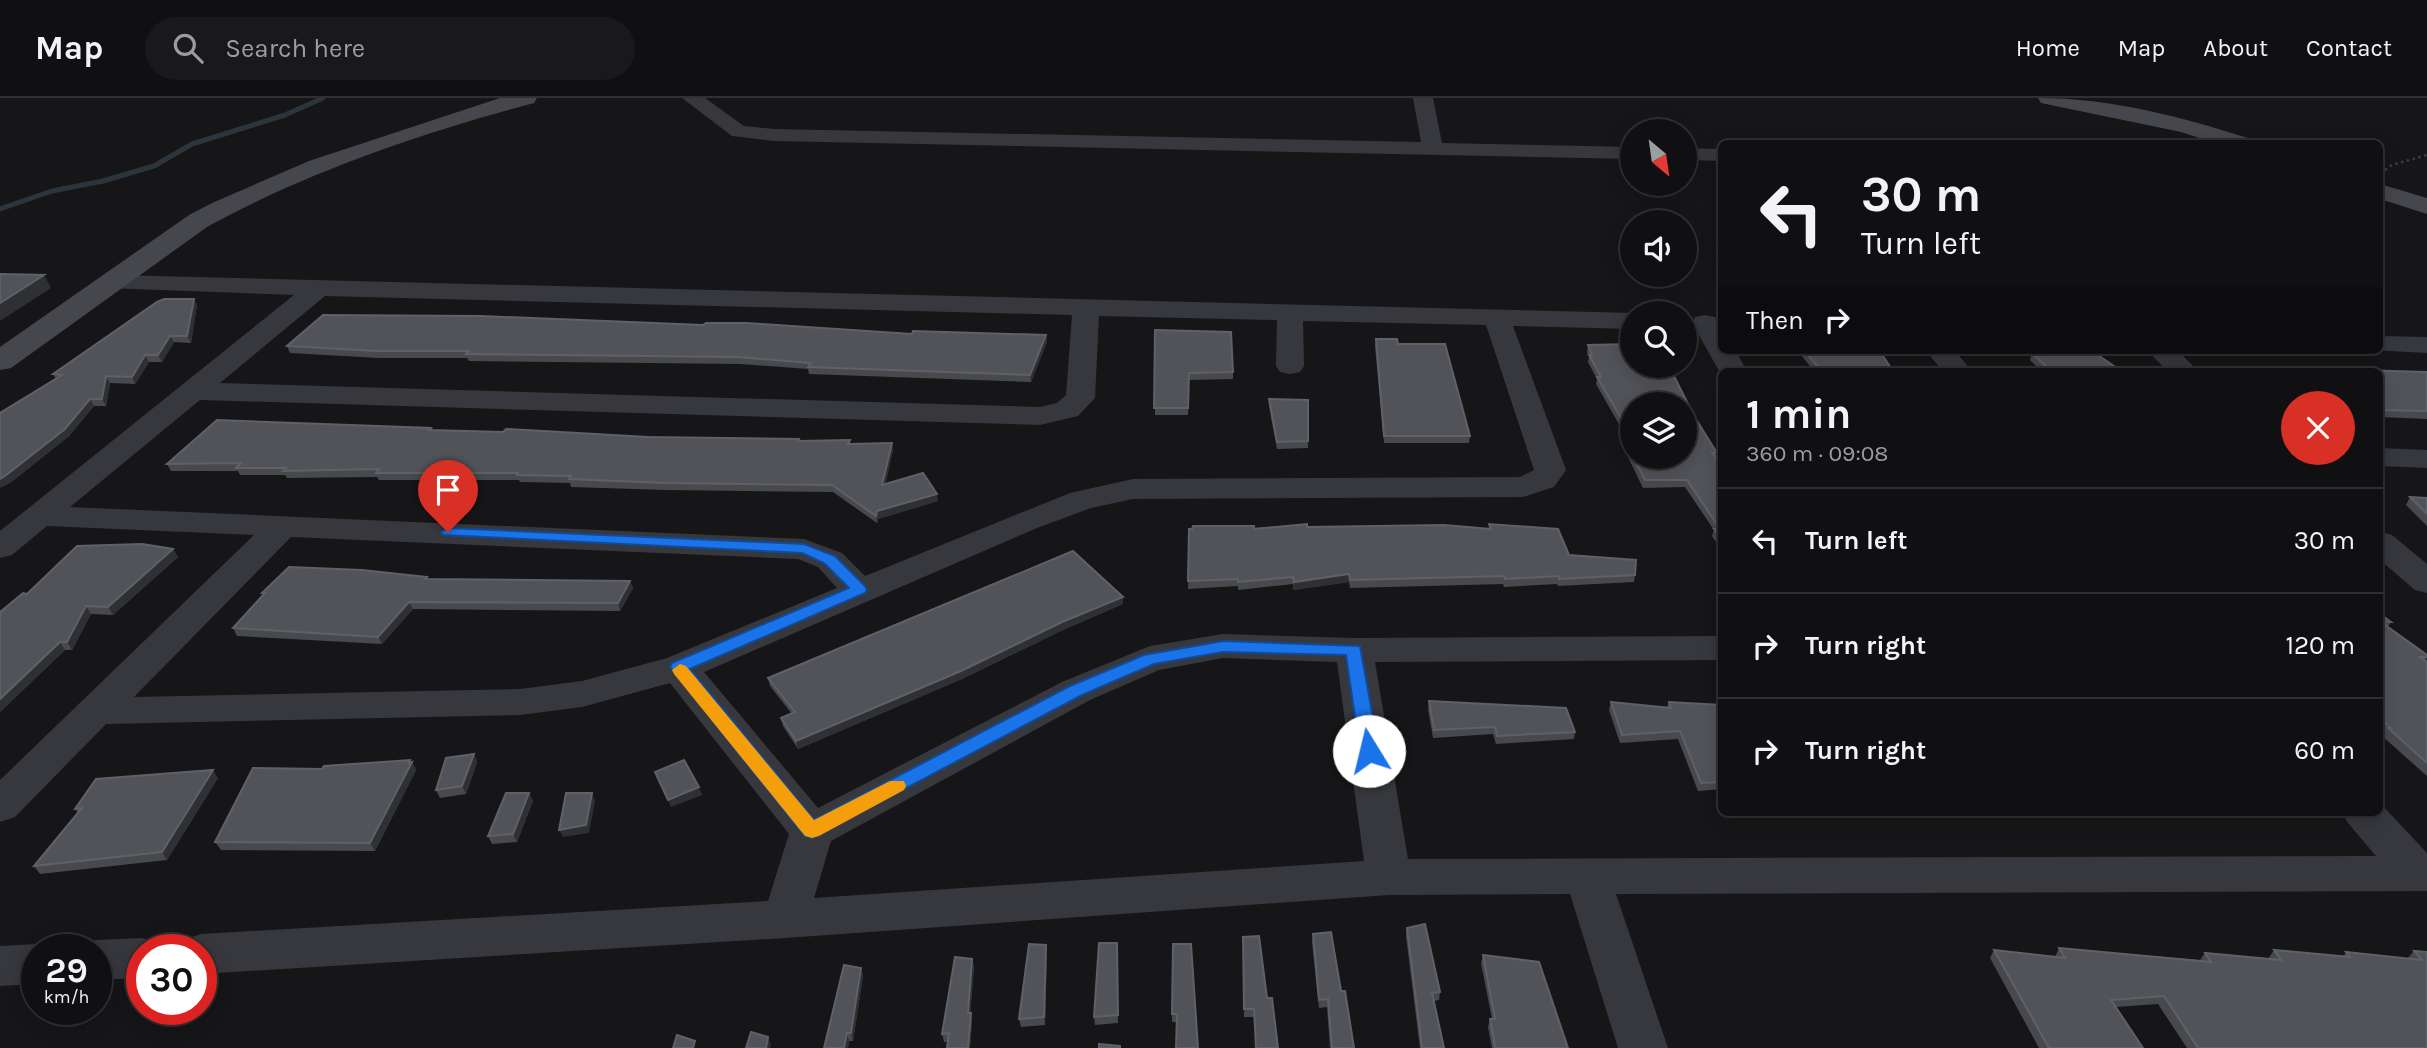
<!DOCTYPE html>
<meta charset="utf-8">
<style>
body{margin:0;font-family:Karla,sans-serif;background:#19191b;color:#f1f3f6;height:100vh;display:flex;flex-direction:column;font-size:26px;white-space:nowrap}
*{box-sizing:border-box;margin:0}
p{font-size:23px;color:#9c9d9f}
.icon{flex:none;width:38px;height:38px;fill:none;stroke:currentColor;stroke-width:2;stroke-linecap:round;stroke-linejoin:round}
.map{position:relative;flex:1;overflow:hidden}
.side{position:absolute;left:1718px;top:270px;width:665px;height:448px;display:flex;flex-direction:column;background:#101012;border-radius:10px;box-shadow:0 4px 18px #0003,0 0 0 2px #303032}
.side>*{flex:none}
.guide{position:absolute;left:1718px;top:42px;width:665px;height:214px;border-radius:10px;box-shadow:0 4px 18px #0003,0 0 0 2px #303032;background:#101012;color:#f1f3f6;overflow:hidden}
.needle{width:46px;rotate:151deg}
.tools{position:absolute;left:1620px;top:21px;display:grid;gap:14px}
.tools a{display:grid;place-items:center;width:77px;height:77px;border-radius:50%;background:#101012;box-shadow:0 4px 18px #0003,0 0 0 2px #303032;font-size:35px}
.speed{position:absolute;left:21px;top:836px;display:flex;gap:14px;font-size:35px;font-weight:700;text-align:center}
.speed>*{display:grid;place-content:center;width:91px;height:91px;border-radius:50%;background:#101012;box-shadow:0 4px 18px #0003,0 0 0 2px #303032;line-height:1}
.speed small{font-size:18px;font-weight:400}
.speed .limit{border:10px solid #d22;background:#fff;color:#111}
.pin{position:absolute;display:grid;place-items:center;width:60px;height:60px;color:#fff;margin:-72px -30px;border-radius:50% 50% 50% 0;rotate:-45deg;box-shadow:0 0 7px #0007}
.pin .icon{rotate:45deg}
.me{position:absolute;width:77px;margin:-38px;rotate:351deg;stroke-linejoin:round;filter:drop-shadow(0 0 5px #0008)}
.turn{display:flex;align-items:center;gap:24px;height:147px;padding:0 28px;font-size:32px}
.turn .icon{width:91px;height:91px;stroke-width:2.5}
.turn b{display:block;font-size:49px;line-height:60px}
.then{display:flex;align-items:center;height:66px;padding:0 28px;background:#0003;gap:14px;font-size:26px}
.round{display:grid;place-items:center;flex:none;width:74px;height:74px;border-radius:37px;background:#19191b}
.summary{display:flex;align-items:center;justify-content:space-between;height:119px;padding:0 28px}
h1{font-size:42px;font-weight:700;line-height:52px}
ul{padding:0;list-style:none}
li{display:flex;align-items:center;gap:21px;height:105px;padding:0 28px;border-top:2px solid #303032}
li div{flex:1}
li b{display:block;font-size:26px}
li em{font-style:normal}
header{display:flex;align-items:center;gap:42px;box-sizing:border-box;height:98px;padding:0 35px;background:#101012;border-bottom:2px solid #303032}
header strong{font-size:33px}
nav{display:flex;gap:38px;margin-inline-start:auto;font-size:24px}
.search{width:490px;height:63px;background:#19191b;display:flex;align-items:center;gap:18px;box-sizing:border-box;padding:0 24px;border-radius:38px;color:#9c9d9f;font-size:26px}
.map>svg:first-child{display:block}
.lines{fill:none;stroke-linecap:round;stroke-linejoin:round}
.stream{stroke:#2c353c;stroke-width:5}
.path{stroke:#3d3f44;stroke-width:2.5;stroke-dasharray:2.5 3.5;stroke-linecap:butt}
.street{fill:#37383d;fill-rule:evenodd}
.secondary{fill:#45474d;fill-rule:evenodd}
.wall{fill:#47494d;fill-rule:evenodd}
.shaded-wall{fill:#2f3033}
.building{fill:#525359;stroke:#5f6168;stroke-width:2}
.route{fill:#1a73e8;stroke:#114b97;stroke-width:2}
.slow{fill:#f59e0b}
</style>
<header>
<strong>Map</strong>
<div class="search"><svg class="icon" aria-label="search" viewBox="0 0 24 24"><circle cx="10" cy="10" r="6"/><path d="M15 15l6 6"/></svg>Search here</div>
<nav><a>Home</a><a>Map</a><a>About</a><a>Contact</a></nav>
</header>
<div class="map">
<svg width="2427" height="950" viewBox="0 0 2427 950">
<rect width="100%" height="100%" fill="#161618"/>
<g class="lines">
<path class="stream" d="M0 111 52 93 103 83 154 68 192 46 285 17 323 0"/>
<path class="path" d="M2385 72 2392 67 2427 57"/>
<g class="street">
<path d="M682 0H705L744 28 774 31 1421 44 1413 0H1433L1442 45 1633 49V61L774 43 732 38Z"/>
<path d="M1685 50 1722 51V63L1685 62Z"/>
<path d="M115 177 1634 215 1633 231 1513 228 1566 372 1554 389 1523 399 1133 401 1091 410 1037 430 704 574 818 710 1062 584 1150 548 1223 536 1354 540 1722 538V562L1375 564 1408 761 2376 758 2348 725 2342 714H2380V705L2427 755V793L1616 796 1668 950H1618L1570 796 1389 797 785 840 201 876V852H179L184 842 201 836 768 803 789 736 670 585 582 609 520 617 106 626 15 719 0 724V682L254 437 47 428 12 457 0 460V433L294 197 106 190 102 185 106 180ZM325 198 1072 217 1066 297 1057 305 1040 309 220 285ZM1099 218 1277 222 1276 268 1280 274 1290 276 1300 274 1304 268 1303 223 1486 227 1534 372 1520 379 1133 381 1070 395 865 478 842 455 804 441 70 409 200 302 1040 327 1078 318 1095 300ZM291 439 798 461 818 469 837 490 667 560 582 583 520 591 134 599ZM1223 560 1337 564 1364 763 814 800 831 743 1090 602 1159 572Z"/>
<path d="M1705 217 1715 219 1722 231V252H1735L1747 273H1722V278L1692 225 1695 219Z"/>
<path d="M2380 238 2427 239V255L2371 252H2380Z"/>
<path d="M1925 252H1954L1972 273H1943Z"/>
<path d="M2147 252H2177L2198 273H2167Z"/>
<path d="M2380 350 2427 352V370L2380 368Z"/>
<path d="M2380 434 2392 437 2427 466V495L2415 492 2380 462Z"/>
<path d="M142 840 159 846 162 852H142V880L96 882V852H77L79 848 96 842Z"/>
<path d="M37 846 54 852H37V886L0 888V848Z"/>
</g>
<g class="secondary">
<path d="M500 0H537L534 5C427 33 304 75 207 129L11 270 0 272V249L189 117 212 105 309 63Z"/>
<path d="M2038 0C2111 0 2182 19 2251 41L2254 46H2218L2181 34 2041 5Z"/>
<path d="M2380 86 2427 100V116L2380 101Z"/>
</g>
</g>
<g class="wall">
<path d="M197 207 191 245 174 244 162 264H149L135 286 110 285 106 308H94L69 338 10 385 56 281 53 276Z"/>
<path d="M1155 232 1233 274V281L1189 282 1188 317H1155Z"/>
<path d="M912 236 1046 237 1047 244 1031 284 809 276 808 271 740 266 469 263 467 260H379L290 255 287 248Z"/>
<path d="M1376 241 1398 246 1470 338 1469 345H1384L1375 248Z"/>
<path d="M1588 247 1694 318 1717 355 1716 359 1722 366V453L1712 438 1714 432 1685 389 1643 390 1627 357 1629 350 1619 333 1620 328 1596 286 1597 281 1588 264 1589 259 1587 254ZM1633 306 1685 359H1633Z"/>
<path d="M1802 252H1879L1893 273H1814L1801 257Z"/>
<path d="M2032 255 2121 273H2041L2030 262Z"/>
<path d="M2249 269 2427 274V321L2380 319V273H2246Z"/>
<path d="M1269 301 1308 343V350L1277 351 1269 308Z"/>
<path d="M431 330 432 332 800 343 851 346 893 352 885 386 938 403 878 421 877 425 833 394 667 392 571 389 570 385 520 384 519 382H379L377 379 287 380 285 377H240L238 373H171L167 366Z"/>
<path d="M2410 399 2427 400V428L2406 407Z"/>
<path d="M1489 426 1569 457 1635 477 1634 484 1558 488 1557 486 1504 489 1503 486 1350 490 1349 484 1293 492V486L1238 492V488L1188 491 1189 431 1307 429 1489 431Z"/>
<path d="M173 451 178 459 113 517 91 516 72 552H65L0 614V514L27 496Z"/>
<path d="M427 479 428 481 630 483 633 490 620 513 413 511 382 546 237 538 233 530 263 497 262 495Z"/>
<path d="M1123 506 1063 532 962 581 798 651 783 628 781 620 792 616 770 588 768 580Z"/>
<path d="M2380 516 2391 524 2388 529 2427 557 2426 564H2427V678L2382 638 2383 636 2380 632Z"/>
<path d="M1429 603 1575 634 1574 641 1496 646 1493 636 1433 640 1428 611Z"/>
<path d="M1611 604 1667 609 1669 604 1722 607V691L1698 693 1678 641 1620 645 1609 612Z"/>
<path d="M474 656 477 664 466 696 440 700 436 692Z"/>
<path d="M412 664 416 672 375 753 221 752 215 744 322 671Z"/>
<path d="M218 680 167 762 40 776 34 768 78 715 75 711Z"/>
<path d="M529 695 533 703 517 744 492 746 488 738Z"/>
<path d="M1407 830 1440 894 1439 902 1434 903 1444 950H1420L1406 838Z"/>
<path d="M1313 836 1341 893 1354 950H1330L1327 909 1319 910 1312 844Z"/>
<path d="M1243 839 1267 900 1278 950H1256L1254 919H1244Z"/>
<path d="M1173 846 1177 924H1172V916Z"/>
<path d="M2059 850 2200 862 2205 855 2268 861 2274 852 2343 859 2346 854 2407 861 2414 853 2427 854V950H2187L2158 906 2116 909 2143 950H2039L1990 860 1994 852 2055 859Z"/>
<path d="M1117 853 1118 925 1095 927 1094 919Z"/>
<path d="M1047 855 1045 927 1021 929 1019 921Z"/>
<path d="M1483 857 1568 950H1492L1488 929 1490 921H1492L1481 865Z"/>
<path d="M972 861 974 869 970 915 972 923 970 950H947L948 944H944L942 936Z"/>
<path d="M861 870 863 878 853 943H849L848 950H824Z"/>
</g>
<g class="shaded-wall">
<path d="M44 177 51 190 0 223V205Z"/>
<path d="M194 201 197 207 191 245 187 238Z"/>
<path d="M1046 237 1047 244 1031 284 1030 277Z"/>
<path d="M170 238 174 244 162 264 158 257Z"/>
<path d="M145 257 149 264 135 286 132 279Z"/>
<path d="M106 278 110 285 106 308 102 301Z"/>
<path d="M90 301 94 308 69 338 10 385 0 390V381Z"/>
<path d="M892 345 893 352 884 394 882 387Z"/>
<path d="M937 396 938 403 878 421 877 425 876 418 877 413Z"/>
<path d="M173 451 178 459 113 517 108 509Z"/>
<path d="M1349 476V484L1293 492 1294 484Z"/>
<path d="M630 483 633 490 620 513 618 505Z"/>
<path d="M1123 499V506L1063 532 962 581 798 651 796 643 1062 524Z"/>
<path d="M409 504 413 511 382 546 378 539Z"/>
<path d="M86 508 91 516 72 552 67 544Z"/>
<path d="M60 544 65 552 0 614V601Z"/>
<path d="M474 656 477 664 466 696 462 688Z"/>
<path d="M410 662 416 672 375 753 370 745Z"/>
<path d="M213 672 218 680 167 762 162 754Z"/>
<path d="M699 689 702 697 671 709 668 702Z"/>
<path d="M529 695 533 703 517 744 513 736Z"/>
<path d="M592 695 595 703 589 735 563 739 559 732Z"/>
<path d="M1046 847 1047 855 1045 927 1044 919Z"/>
<path d="M972 861 974 869 970 922 968 915Z"/>
<path d="M861 870 863 878 853 943 851 935Z"/>
<path d="M971 915 972 923 970 950H968Z"/>
<path d="M847 935 849 943 848 950H844Z"/>
<path d="M768 939 771 947 770 950H766Z"/>
</g>
<g class="building">
<path d="M0 176 44 177 0 205Z"/>
<path d="M164 201H194L187 238H170L158 257H145L132 279 106 278 102 301H90L65 331 5 378 0 381V315L62 277 53 276 157 204Z"/>
<path d="M323 217 481 218 703 227 706 225H747L912 236 913 233 1046 237 1030 277 808 269 811 265 738 259 466 256 469 253H376L287 248Z"/>
<path d="M1155 232 1231 234 1233 274 1189 275 1188 310H1154Z"/>
<path d="M1376 241H1397L1398 246H1445L1470 338H1384Z"/>
<path d="M1633 246V268H1669L1694 318 1717 355H1712L1722 366V442L1714 431H1720L1687 382H1645L1633 359H1685V306H1633V346L1620 326 1624 325 1597 279H1601L1589 257H1592L1588 247Z"/>
<path d="M1804 252H1879L1893 273H1821Z"/>
<path d="M2032 255H2095L2121 273H2051Z"/>
<path d="M2249 269 2427 274V313L2380 312V273H2253Z"/>
<path d="M1269 301 1308 302V343L1277 344Z"/>
<path d="M217 322 431 330 429 332 503 334 506 331 648 339 799 341 798 343 850 342 848 346 892 345 882 387 923 375 937 396 877 413 876 418 832 387 665 385 569 381 571 378 517 377 518 375H376L379 371 283 373 286 370H236L241 365 167 366Z"/>
<path d="M1629 350H1633V358Z"/>
<path d="M2410 399 2427 400V416Z"/>
<path d="M1307 426V429L1444 427 1491 431 1489 426 1558 431 1569 457 1636 462 1635 477 1559 481V478L1505 481 1504 478 1350 482 1349 476 1294 484 1293 479 1238 484V481L1188 483 1189 431H1192L1193 428H1254V431Z"/>
<path d="M142 446 173 451 108 509 86 508 67 544H60L0 601V514L23 495 27 496 77 448Z"/>
<path d="M1073 453 1123 499 1062 524 961 573 796 643 781 620 795 614 768 580Z"/>
<path d="M289 469 362 472 427 479 425 481 630 483 618 505 409 504 378 539 233 530 265 495H262Z"/>
<path d="M2380 516 2391 524H2381L2427 557V559H2420L2427 564V665L2388 630H2391L2380 620Z"/>
<path d="M1429 603 1566 610 1575 634 1497 638 1495 629 1434 632Z"/>
<path d="M1611 604 1671 610 1669 604 1722 607V684L1701 685 1680 633 1622 637Z"/>
<path d="M474 656 462 688 436 692 446 660Z"/>
<path d="M410 662 409 665 412 664 370 745 215 744 253 670 322 671 324 668Z"/>
<path d="M684 662 699 689 668 702 655 674Z"/>
<path d="M213 672 162 754 34 768 82 710 75 711 96 681Z"/>
<path d="M506 695H529L513 736 488 738Z"/>
<path d="M566 695H592L586 727 559 732Z"/>
<path d="M1425 826 1440 894 1432 895 1444 950H1422L1407 830Z"/>
<path d="M1331 834 1341 893H1345L1354 950H1332L1328 901 1319 902 1313 836Z"/>
<path d="M1259 838 1267 900H1272L1278 950H1256L1254 911H1244L1243 839Z"/>
<path d="M1099 845H1117L1118 917 1094 919Z"/>
<path d="M1029 846 1046 847 1044 919 1019 921Z"/>
<path d="M1173 846H1191L1198 950H1176L1177 916H1172Z"/>
<path d="M2059 850 2211 864 2205 855 2281 862 2274 852 2350 859 2346 854 2422 862 2414 853 2427 854V950H2198L2164 898 2111 902 2143 950H2049L1994 852 2065 860Z"/>
<path d="M1483 857 1539 864 1568 950H1495L1490 921H1495Z"/>
<path d="M955 859 972 861 968 915H971L968 950H947L949 935 942 936Z"/>
<path d="M844 867 861 870 851 935H847L844 950H824Z"/>
<path d="M751 934 768 939 766 950H746Z"/>
<path d="M677 937 695 943 693 950H673Z"/>
<path d="M1099 946 1120 948V950H1099Z"/>
</g>
<path class="route" d="M448 430 804 446 835 458 865 488 867 492 865 495 690 571 814 722 1070 588 1144 557 1223 543 1360 548 1379 653 1376 657H1363L1360 653 1346 557 1223 554 1154 566 1082 597 812 740 805 738 670 569 672 565 849 490 824 465 802 455 443 437 441 434Z"/>
<path class="slow" d="M680 566 686 568 814 722 890 683H904L906 688 904 692 819 738 812 740 805 738 674 576 672 572Z"/>
</svg>
<div class="tools">
<a><svg class="needle" viewBox="-14 -14 28 28"><path d="M0-13l5 13h-10z" fill="#e53935"/><path d="M0 13l5-13h-10z" fill="#9c9d9f"/></svg></a>
<a><svg class="icon" aria-label="sound" viewBox="0 0 24 24"><path d="M4 9h4l5-4v14l-5-4H4zM17 9q2 3 0 6"/></svg></a>
<a><svg class="icon" aria-label="search" viewBox="0 0 24 24"><circle cx="10" cy="10" r="6"/><path d="M15 15l6 6"/></svg></a>
<a><svg class="icon" aria-label="layers" viewBox="0 0 24 24"><path d="M12 4l9 5-9 5-9-5zM3 14l9 5 9-5"/></svg></a>
</div>
<div class="speed"><div>29<small>km/h</small></div><div class="limit">30</div></div>
<div class="pin" style="left:448px;top:434px;background:#d93025"><svg class="icon" aria-label="arrive" viewBox="0 0 24 24"><path d="M6 21V4h12l-3 4 3 4H6"/></svg></div>
<svg class="me" style="left:1369px;top:653px" viewBox="-20 -20 40 40"><circle r="19" fill="#fff"/><path d="M0-13L10 11 0 6-10 11z" fill="#1a73e8"/></svg>
<div class="guide">
<div class="turn"><svg class="icon" aria-label="left" viewBox="0 0 24 24"><path d="M17 20v-9H6M10 6l-5 5 5 5"/></svg><div><b>30 m</b>Turn left</div></div>
<div class="then">Then<svg class="icon" aria-label="right" viewBox="0 0 24 24"><path d="M7 20v-9h11M14 6l5 5-5 5"/></svg></div>
</div>
<section class="side">
<div class="summary"><div><h1>1 min</h1><p>360 m · 09:08</p></div><a class="round" style="background:#d93025;color:#fff"><svg class="icon" aria-label="close" viewBox="0 0 24 24"><path d="M6 6l12 12M18 6L6 18"/></svg></a></div>
<ul>
<li><svg class="icon" aria-label="left" viewBox="0 0 24 24"><path d="M17 20v-9H6M10 6l-5 5 5 5"/></svg><div><b>Turn left</b></div><em>30 m</em></li>
<li><svg class="icon" aria-label="right" viewBox="0 0 24 24"><path d="M7 20v-9h11M14 6l5 5-5 5"/></svg><div><b>Turn right</b></div><em>120 m</em></li>
<li><svg class="icon" aria-label="right" viewBox="0 0 24 24"><path d="M7 20v-9h11M14 6l5 5-5 5"/></svg><div><b>Turn right</b></div><em>60 m</em></li>
</ul>
</section>
</div>
